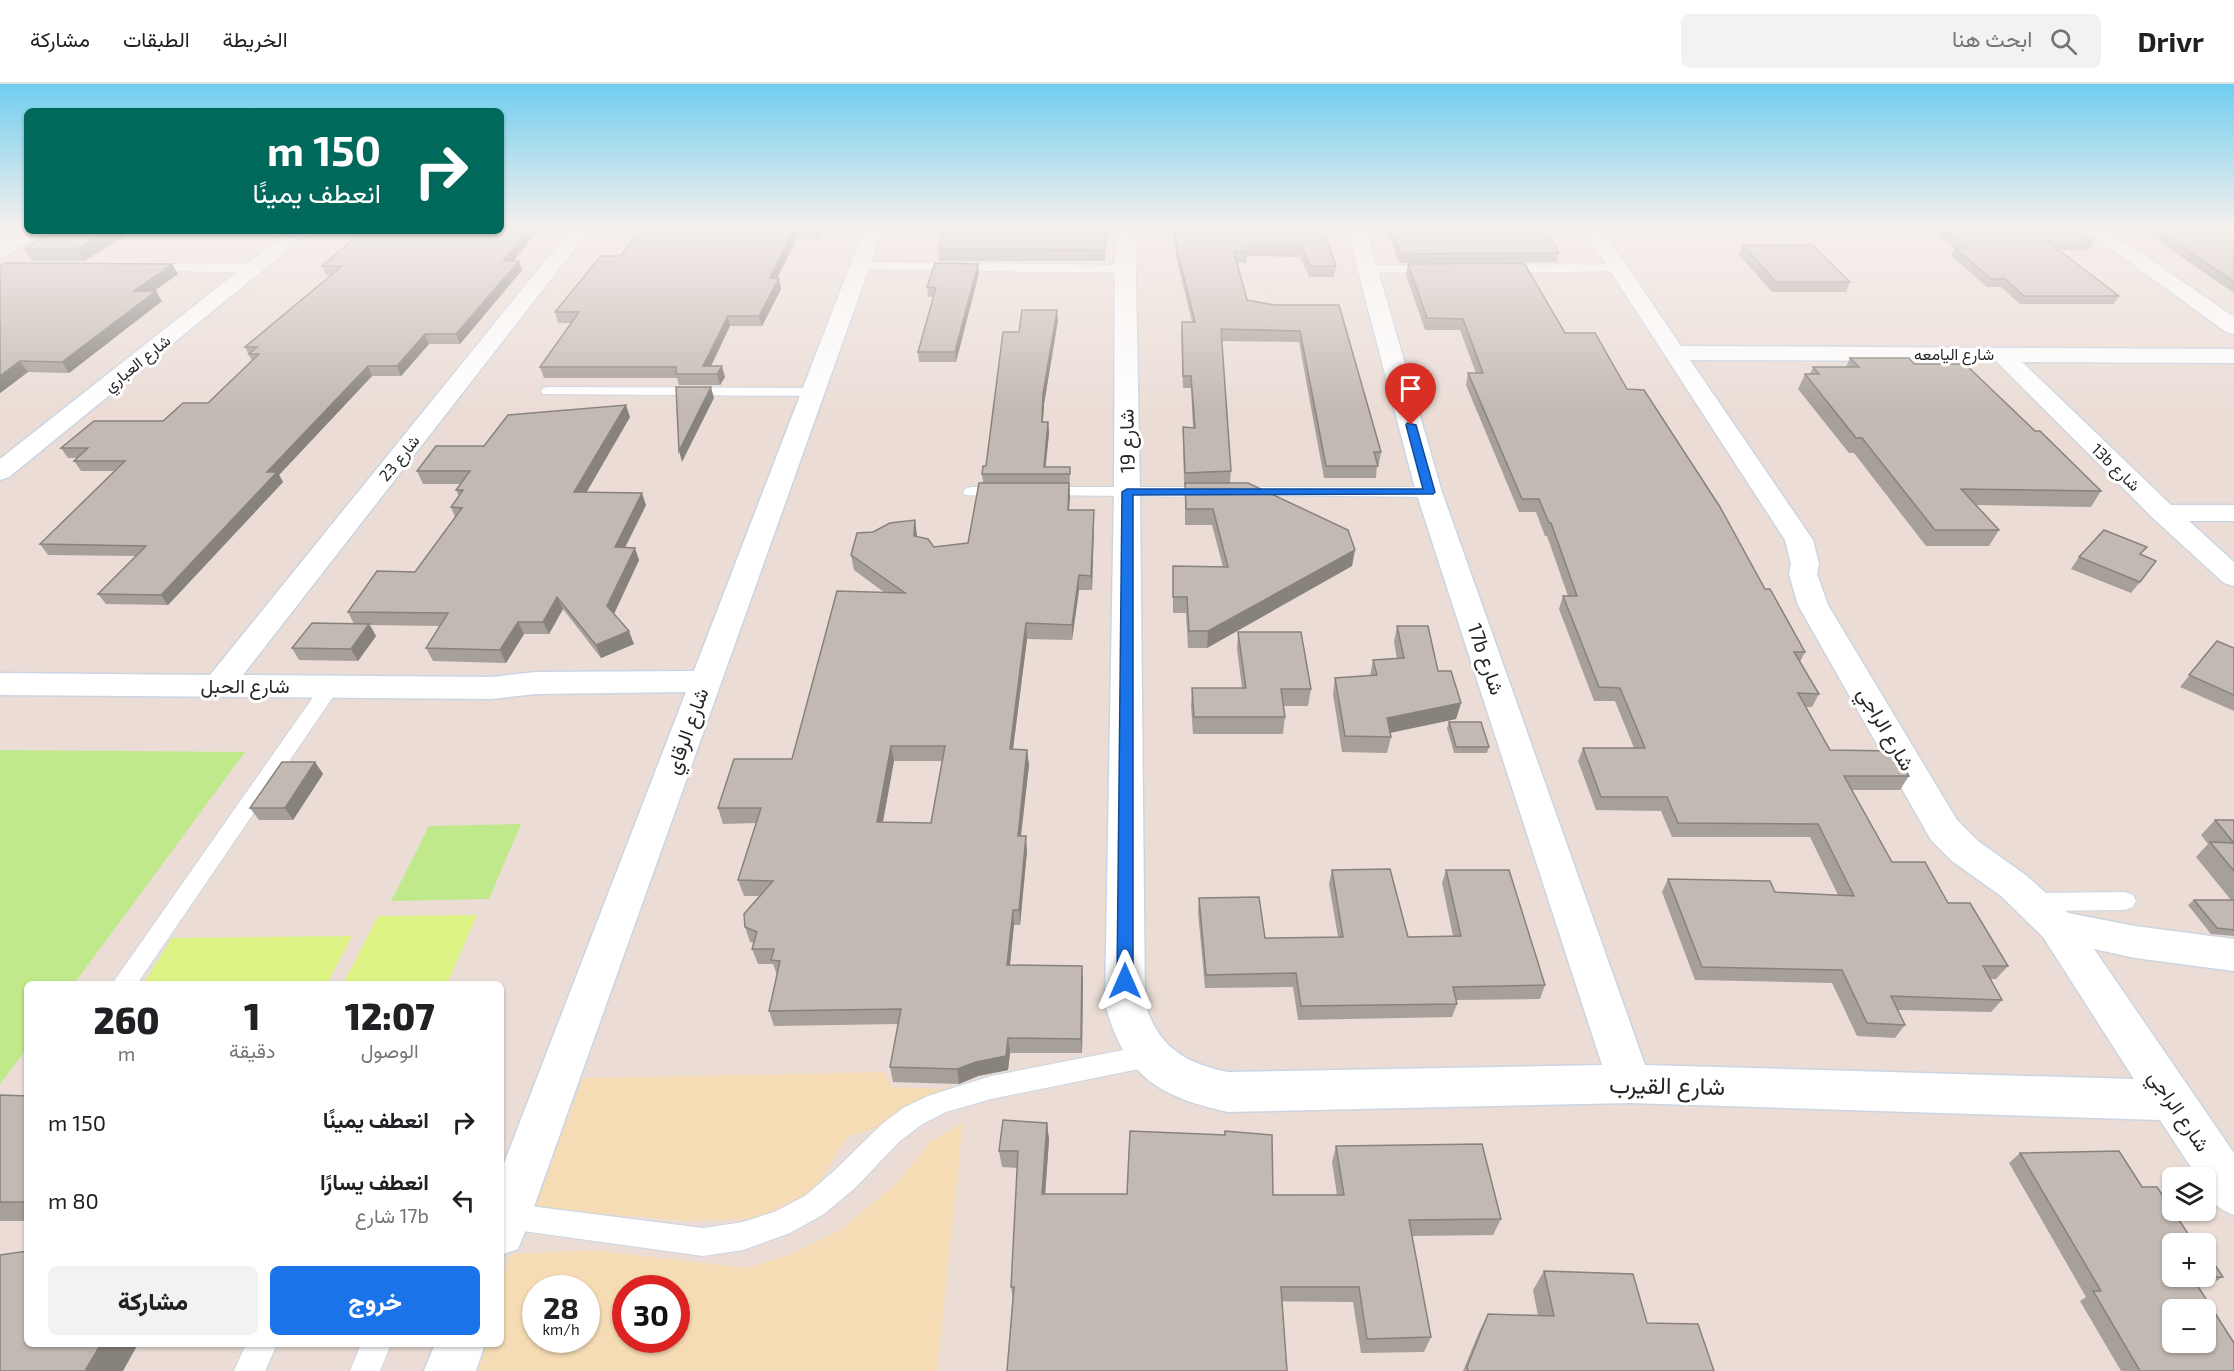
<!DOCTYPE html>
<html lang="ar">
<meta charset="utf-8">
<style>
body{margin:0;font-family:"Exo 2",Vazirmatn,sans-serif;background:#f2f2f2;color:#202124;direction:rtl;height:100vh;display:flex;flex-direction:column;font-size:22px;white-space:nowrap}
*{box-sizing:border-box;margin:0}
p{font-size:20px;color:#757577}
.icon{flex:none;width:33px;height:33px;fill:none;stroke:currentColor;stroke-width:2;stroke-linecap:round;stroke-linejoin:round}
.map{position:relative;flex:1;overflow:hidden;direction:ltr}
.sheet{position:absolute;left:24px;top:897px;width:480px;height:366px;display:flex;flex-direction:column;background:#fff;border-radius:9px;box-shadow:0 2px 4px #0004;direction:rtl}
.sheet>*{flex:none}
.hud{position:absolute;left:24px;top:24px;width:480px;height:126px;border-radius:9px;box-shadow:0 2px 4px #0004;direction:rtl;background:#00695c;color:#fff;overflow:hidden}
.fabs{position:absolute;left:2162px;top:1083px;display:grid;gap:12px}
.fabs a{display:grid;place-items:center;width:54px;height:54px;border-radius:9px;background:#fff;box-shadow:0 2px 4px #0004;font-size:30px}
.speed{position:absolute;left:522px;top:1191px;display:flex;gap:12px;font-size:30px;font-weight:700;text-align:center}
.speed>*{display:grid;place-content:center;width:78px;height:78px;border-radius:50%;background:#fff;box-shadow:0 2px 4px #0004;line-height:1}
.speed small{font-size:15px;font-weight:400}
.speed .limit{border:9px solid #d22;background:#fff;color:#111}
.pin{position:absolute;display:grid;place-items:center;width:51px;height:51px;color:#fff;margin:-62px -26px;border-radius:50% 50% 50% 0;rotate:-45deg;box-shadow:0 0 6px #0007}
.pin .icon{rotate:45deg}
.me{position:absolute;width:66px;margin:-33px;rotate:0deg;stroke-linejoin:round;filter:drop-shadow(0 0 4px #0008)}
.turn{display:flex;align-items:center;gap:21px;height:126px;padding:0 24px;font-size:27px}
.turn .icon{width:78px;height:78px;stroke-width:2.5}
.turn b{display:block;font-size:42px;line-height:51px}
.eta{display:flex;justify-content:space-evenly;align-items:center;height:102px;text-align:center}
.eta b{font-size:36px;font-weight:800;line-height:42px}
.cta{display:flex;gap:12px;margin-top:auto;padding:12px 24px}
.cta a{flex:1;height:69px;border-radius:9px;background:#1a73e8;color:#fff;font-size:24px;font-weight:800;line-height:69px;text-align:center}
.cta a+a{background:#f2f2f2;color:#202124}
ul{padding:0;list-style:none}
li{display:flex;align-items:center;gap:18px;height:78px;padding:0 24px}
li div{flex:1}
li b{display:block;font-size:22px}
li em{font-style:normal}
header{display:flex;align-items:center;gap:36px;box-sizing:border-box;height:84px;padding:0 30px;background:#fff;border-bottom:2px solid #e0e0e0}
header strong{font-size:28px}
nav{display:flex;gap:33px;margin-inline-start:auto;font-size:21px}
.search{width:420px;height:54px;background:#f2f2f2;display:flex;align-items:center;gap:15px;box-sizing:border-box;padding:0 21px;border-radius:9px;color:#757577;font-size:22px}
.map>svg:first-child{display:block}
.green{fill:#c0e98b}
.sand{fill:#f5dcb4;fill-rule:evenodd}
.pitch{fill:#ddf285}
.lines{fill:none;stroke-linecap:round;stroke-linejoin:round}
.lane-casing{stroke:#cbd5e2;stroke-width:2}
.street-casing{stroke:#cbd5e2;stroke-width:3}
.lane{fill:#fff;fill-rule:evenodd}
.street{fill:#fff;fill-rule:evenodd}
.wall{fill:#a79f99;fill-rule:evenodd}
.shaded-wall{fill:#88827d}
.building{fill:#c2b9b2;stroke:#88827d;stroke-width:1.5;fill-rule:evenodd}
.route{fill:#1a73e8;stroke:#114b97;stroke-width:1.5}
.labels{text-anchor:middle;stroke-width:6;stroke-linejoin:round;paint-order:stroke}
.far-street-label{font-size:16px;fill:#262626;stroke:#fff}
.street-label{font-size:20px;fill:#262626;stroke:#fff}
.near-street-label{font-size:24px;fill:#262626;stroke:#fff}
</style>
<header>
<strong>Drivr</strong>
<div class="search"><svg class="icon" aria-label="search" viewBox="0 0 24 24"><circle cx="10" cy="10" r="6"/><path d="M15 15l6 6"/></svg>ابحث هنا</div>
<nav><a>الخريطة</a><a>الطبقات</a><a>مشاركة</a></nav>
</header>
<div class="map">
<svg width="2234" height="1287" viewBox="0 0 2234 1287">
<rect width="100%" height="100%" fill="#ebddd6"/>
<g class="green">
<path d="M0 666 245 668 74 900H27V964L0 1000Z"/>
<path d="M521 740 489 815 391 817 429 742Z"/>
</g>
<g class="sand">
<path d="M884 988 891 1003 951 1005 888 1040 847 1053 822 1094 821 1104 772 1134 686 1137 534 1124 583 994Z"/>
<path d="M963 1039 937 1287H465L475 1260H501V1195L511 1170 593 1166 746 1184 792 1170 840 1146 896 1100 930 1058ZM536 1204H586V1256H536ZM626 1204H676V1256H626Z"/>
</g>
<g class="pitch">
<path d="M477 831 447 900H343L378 832Z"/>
<path d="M352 852 327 900H143L172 854Z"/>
</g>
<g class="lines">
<g class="lane-casing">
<g id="lane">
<path d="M860 178 1125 181 1131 185 1125 189 856 185V179Z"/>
<path d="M150 180H254L260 184 254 188 146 187 144 184Z"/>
<path d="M1618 180 1624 184 1622 187 1503 189 1497 185 1503 181Z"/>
<path d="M1368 181H1431L1437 185 1431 189 1364 188 1362 185Z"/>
<path d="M548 303 813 304 820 308 813 312 543 310 541 307 543 304Z"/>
<path d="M971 403H1004L1012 408 1004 413 965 411 963 408 965 405Z"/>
<path d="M1042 403H1211L1219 408 1211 413 1036 411 1034 408 1036 405Z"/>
<path d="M1240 403H1429L1437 408 1429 413 1234 411 1232 408 1234 405Z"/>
<path d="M330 597 337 599 339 603 337 607 137 900H112L323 599Z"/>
<path d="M2125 808 2133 811 2136 817 2133 823 2125 826 2032 827 2024 824 2021 818 2024 812 2032 809Z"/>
<path d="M1149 961 1158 964 1161 972 1158 980 1149 983 991 1015 946 1028 921 1041 900 1057 855 1104 824 1130 790 1149 743 1166 703 1172 501 1144V1122L507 1119 703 1144 743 1138 774 1128 805 1112 835 1086 882 1040 903 1024 928 1012 991 992Z"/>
<path d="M246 1260H277L265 1287H234Z"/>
<path d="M361 1260H391L380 1287H350Z"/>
</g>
</g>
<g class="street-casing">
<g id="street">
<path d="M22 145 43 147 7 171 0 173V159Z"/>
<path d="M571 145H590L243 591 491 593 536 588 694 587 864 145H883L525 1148 518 1165 501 1171V1087L686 608 536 610 491 615 0 611V589L210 591Z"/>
<path d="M1115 145H1135L1140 408 1145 920C1159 964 1185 979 1228 988L1602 981 1416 408 1347 145H1366L1442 408 1645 981 2134 995 2043 853 2001 812 1952 777 1931 756 1798 521 1789 490 1791 480 1785 456 1583 145H1602L1681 262 2234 265V279L2022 278 2171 421H2234V437H2189L2234 478V502L2224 499 2154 435 1996 277 1690 276 1813 456 1819 480 1817 490 1828 521 1957 736 1978 757 2027 792 2068 829 2135 842 2234 855V887L2135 874 2094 865 2234 1069V1131C2216 1124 2205 1114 2205 1094H2198L2160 1036 1630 1019 1228 1028C1157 1012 1125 992 1105 920L1114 408Z"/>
<path d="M2084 145H2106L2234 233V250L2226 248Z"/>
<path d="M289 147H311L9 393 0 396V375Z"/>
<path d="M435 1260H485L476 1287H424Z"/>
</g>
</g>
<use href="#lane" class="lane"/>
<use href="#street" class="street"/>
</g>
<g class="wall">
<path d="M539 145 514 177 522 186 460 260H429L401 292H372L279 391 283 398 168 521 106 520 98 510 136 472 48 471 40 460 115 387H81L74 377 77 374H68L61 364 163 337 208 319 252 277 245 263 331 191H326L322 182Z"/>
<path d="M640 145H823L820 154H797L777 194 781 205 762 242H730L711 282 725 293 720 301H679L677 294H544L540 283 572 239H558L555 228 621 172Z"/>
<path d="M1106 145 1105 177H939L938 165Z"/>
<path d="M1172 145H1324L1336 182 1334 193H1309L1300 173 1247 172 1246 179 1237 178 1247 216 1274 221H1339L1381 368 1379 380H1377L1376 394H1324L1299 258 1222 257 1231 387 1230 399 1352 482 1207 564H1188L1186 529H1173V482L1223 483 1212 441H1185V401H1184L1183 355V343L1193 344 1191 304H1183L1181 249 1182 238H1192L1177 177Z"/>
<path d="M1386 145H1545L1559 169 1557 178 1399 179Z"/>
<path d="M1932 145H2075L2092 158 2088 166H2059L2119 212 2114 220H2020L2001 203H1987L1951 172 1954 164Z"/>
<path d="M2139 145H2234V209L2167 163Z"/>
<path d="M54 147H133L84 177H32L24 165Z"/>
<path d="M1743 161 1850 198 1846 208H1772L1739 171Z"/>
<path d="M172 180 178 190 154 207 162 217 69 289 28 288 0 309V182Z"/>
<path d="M1408 180 1565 249 1627 305 1765 505 1805 568 1800 578 1819 610 1812 623H1806L1830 666 1909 692 1900 706H1852L1892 778 1948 819 2008 882 1996 895H1991L2002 916 1991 928 1898 926 1905 941 1895 954 1857 952 1832 899 1695 896 1662 808 1668 795 1775 808 1838 811 1810 753H1672L1661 727 1596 726 1578 677 1583 664H1634L1615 617H1594L1559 525 1563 512H1568L1547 452H1545L1536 428H1519L1466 301 1468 289H1476L1460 246H1425L1406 191Z"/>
<path d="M979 189 956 278H919L918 268 934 213H928L927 203Z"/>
<path d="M1058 236 1044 320 1043 338H1048L1049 349 1045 383H1070L1069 426 1094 440 1092 506H1079L1072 556 1027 555 1013 665 1027 666 1029 681 1021 752 1027 767 1020 841H1014L1010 882 1083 897 1082 969H1010L1008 986 978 992 959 1000 893 998 890 983 898 940 774 942 769 927 777 891 773 880H758L752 865 754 859 750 858 745 843 760 812H744L738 796 756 739 723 740 718 724 792 675 885 509 854 486 851 471 917 451V453L934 463 968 459 983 399 982 390 986 382 1019 248ZM894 677H942L931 739 883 738Z"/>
<path d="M1850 274 1914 280 2035 347 2101 407 2091 423 1976 421 1999 446 1989 462H1926L1854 369H1849L1798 305 1805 290H1810L1813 283H1846Z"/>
<path d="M630 333 586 409 646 421 625 463 639 476 614 530 634 560 601 574 563 525 549 550H524L506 579 433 577 426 564 440 542 370 541 376 552 358 577 299 576 292 564 354 540 348 528 415 488 455 433 451 423 459 413 456 406 461 400H423L417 387 484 362Z"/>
<path d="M2141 471 2148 488 2131 509 2071 485 2079 473Z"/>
<path d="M1397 542 1438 587 1461 619 1456 635 1390 649 1391 653 1387 669 1342 668 1333 610 1335 594 1370 592 1373 576 1397 575 1394 558Z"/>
<path d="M1238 548 1311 605 1308 622H1284L1285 633 1283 650H1193L1191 622 1192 604H1242L1237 565Z"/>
<path d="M2217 557 2234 564V627L2180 603Z"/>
<path d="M1449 638 1489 663 1487 669H1454L1447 644Z"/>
<path d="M315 678 323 690 293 736H259L250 724Z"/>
<path d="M2215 736H2234V852L2211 850 2188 821 2194 816H2231L2196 773 2208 760 2201 751Z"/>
<path d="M1332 786 1408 853 1453 852 1442 799 1446 786 1545 901 1540 915 1456 916 1457 920 1452 933 1298 936 1293 903 1205 904 1198 828 1199 814 1265 854 1338 853 1329 800Z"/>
<path d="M0 1011 27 1012V1137H0Z"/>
<path d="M1047 1039 1049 1056 1045 1110 1337 1111 1332 1078 1336 1062 1501 1135 1493 1151 1412 1152 1431 1253 1424 1268 1361 1269 1353 1218 1013 1215 1011 1203 1017 1084 1002 1083 999 1067Z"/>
<path d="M2020 1069 2142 1103 2193 1157 2223 1193 2208 1202H2198L2234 1287H2121L2080 1217 2086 1213 2009 1079Z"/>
<path d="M1544 1187 1647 1239 1714 1287H1463L1479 1248 1488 1230 1538 1232 1533 1206Z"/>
</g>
<g class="shaded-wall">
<path d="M529 145H539L506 186 503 177Z"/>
<path d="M794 145H796L797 154 772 205 770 194Z"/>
<path d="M818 145H823L820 154Z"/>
<path d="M108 147H133L84 177 77 165Z"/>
<path d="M519 177 522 186 460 260 456 250Z"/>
<path d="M172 180 178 190 140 217 134 207Z"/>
<path d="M978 180 979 189 956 278 955 268Z"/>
<path d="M779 194 781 205 762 242 759 232Z"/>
<path d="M156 207 162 217 69 289 62 278Z"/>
<path d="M1057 226 1058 236 1044 320 1042 349V338L1043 310Z"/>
<path d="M728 232 730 242 707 290 703 282Z"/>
<path d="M425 250 429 260 401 292 397 282Z"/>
<path d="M20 277 28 288 0 309V292Z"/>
<path d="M368 282 372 292 279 391 283 398 168 521 161 511 267 388Z"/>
<path d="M722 282 725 293 720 301 717 290Z"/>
<path d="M711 303 714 314 682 378 679 367Z"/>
<path d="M626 321 630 333 579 421 574 408Z"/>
<path d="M1048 338 1049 349 1045 390 1044 383Z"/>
<path d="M1069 399 1070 414 1068 440V426Z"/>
<path d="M642 409 646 421 619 476 615 463Z"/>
<path d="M1094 426V440L1092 506 1091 492Z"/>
<path d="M915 436 917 451 916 467 914 452Z"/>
<path d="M635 464 639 476 612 534 607 522Z"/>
<path d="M1355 466 1352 482 1207 564 1208 547Z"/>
<path d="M1079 491V506L1072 556V541Z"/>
<path d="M557 513 563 525 549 550 543 538Z"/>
<path d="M518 538 524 550 506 579 500 566Z"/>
<path d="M1026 539 1027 555 1011 680 1010 665Z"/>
<path d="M369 540 376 552 358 577 351 565Z"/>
<path d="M629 547 634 560 601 574 596 561Z"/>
<path d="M1461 619 1456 635 1384 650 1387 634Z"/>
<path d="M891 662 894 677 880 753 877 738Z"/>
<path d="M1027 666 1029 681 1019 767 1018 752Z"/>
<path d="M315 678 323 690 293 736 285 724Z"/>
<path d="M1026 752 1027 767 1020 841 1019 826Z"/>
<path d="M1013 826 1014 841 1008 896 1007 881Z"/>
<path d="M1082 882 1083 897 1082 969 1081 955Z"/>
<path d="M1008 954 1010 969 1008 986 978 992 959 1000 957 985 976 978Z"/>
<path d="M1047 1039 1049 1056 1044 1126 1042 1110Z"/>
<path d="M101 1260H138L123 1287H85Z"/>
</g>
<g class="building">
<path d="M501 145H529L503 177H519L456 250H425L397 282H368L267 388H277L161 511 98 510 146 462 40 460 125 377H74L88 364H61L94 337H163L183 319H208L259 270H249L257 263H245L342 182H322L363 147H501Z"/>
<path d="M640 145H794L770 194H779L759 232H728L703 282H722L717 290H676V283H540L579 228H555L601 172H621Z"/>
<path d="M945 145H1106L1105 166 938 165Z"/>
<path d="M1174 145H1324L1336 182H1310L1301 162H1246L1247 168H1234L1247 216 1274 221H1339L1381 368H1374L1378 382H1326L1300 247 1221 245 1231 387 1185 389 1183 343 1195 344 1191 292H1183L1182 238H1195L1177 166Z"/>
<path d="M1391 145H1545L1559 169 1401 170Z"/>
<path d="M1945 145H2075L2092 158H2048L2119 212H2024L2005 195H1991L1955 164H1968Z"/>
<path d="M2155 145H2234V198L2171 155Z"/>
<path d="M54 147H108L77 165H24Z"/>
<path d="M1743 161H1812L1850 198H1776Z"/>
<path d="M5 179 172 180 134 207H156L62 278 20 277 0 292V182Z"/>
<path d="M935 179 978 180 955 268H918L936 204 927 203Z"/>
<path d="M1524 179 1565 249H1595L1627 305 1644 306 1720 423 1765 505H1770L1805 568H1794L1819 610 1798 609 1830 666 1894 667 1909 692H1844L1892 778H1925L1948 819H1970L2008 882H1983L2002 916 1891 912 1905 941 1867 939 1842 886 1702 883 1668 795 1770 797 1775 808 1854 812 1818 740 1678 739 1667 713H1601L1583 664H1645L1620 604 1599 603 1563 512H1577L1551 439H1549L1539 415H1522L1468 289H1483L1463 235 1427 234 1408 180Z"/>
<path d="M1022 226H1057L1043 310 1042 338H1048L1044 383H1070V390H982L983 382H986L1003 248H1019Z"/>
<path d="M1850 274H1909L1914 280H1965L2035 347H2040L2101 407 1961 405 1999 446H1935L1862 354H1856L1805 290H1819L1813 283H1859Z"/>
<path d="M676 303H711L679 367Z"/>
<path d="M626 321 574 408 642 409 615 463 635 464 607 522 629 547 596 561 557 513 543 538H518L500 566 426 564 448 529 348 528 377 487 415 488 462 424 451 423 463 406H456L470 387H417L436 362H484L508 331Z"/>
<path d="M979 399H1069L1068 426H1094L1091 492 1079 491 1072 541 1026 539 1010 665 1027 666 1018 752H1026L1019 826H1013L1007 881 1082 882 1081 955 1008 954 1006 972 976 978 957 985 890 983 901 925 769 927 780 877 771 876 774 865H752L757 848 745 843 744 830 773 797 738 796 761 724H718L734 675H792L837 507 905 509 851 471 857 449 873 448 890 439 915 436 914 452 928 455 934 463 968 459ZM891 662H945L931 739 877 738Z"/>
<path d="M1185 399H1248L1348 446 1355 466 1208 547H1189L1187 513H1173V482L1228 483 1213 425H1186Z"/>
<path d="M2104 446 2147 463 2140 470 2156 477 2140 498 2079 473Z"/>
<path d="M312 539 369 540 351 565 292 564Z"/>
<path d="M1397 542H1428L1438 587H1451L1461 619 1387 634 1391 653 1345 652 1335 594 1377 591 1373 576 1404 574Z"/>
<path d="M1238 548H1301L1311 605H1281L1285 633H1194L1192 604H1246Z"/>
<path d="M2217 557 2234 564V611L2189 591Z"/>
<path d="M1449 638H1481L1489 663H1456Z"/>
<path d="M282 678H315L285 724H250Z"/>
<path d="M2215 736H2234V787L2210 758 2234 759Z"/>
<path d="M1390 785 1408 853 1461 852 1446 786H1509L1545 901 1453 903 1457 920 1301 922 1296 889 1206 891 1199 814 1259 813 1265 854 1343 853 1332 786Z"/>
<path d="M2194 816H2233L2234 817V846L2217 844Z"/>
<path d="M0 1011 27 1012V1118H0Z"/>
<path d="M1003 1036 1047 1039 1042 1110H1127L1130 1047 1225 1051V1047L1272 1051 1273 1111H1344L1336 1062 1482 1060 1501 1135 1409 1136 1431 1253 1367 1255 1359 1203H1281L1287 1287H1007L1014 1203H1011L1018 1067H999Z"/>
<path d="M2119 1067 2142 1103H2157L2193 1157H2199L2200 1160H2172V1192H2205V1166L2223 1193H2192L2234 1259V1287H2140L2093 1207H2101L2020 1069ZM2172 1226H2205V1258H2172Z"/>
<path d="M27 1167V1260H101L85 1287H0V1171Z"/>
<path d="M1544 1187 1633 1190 1647 1239 1698 1240 1714 1287H1468L1467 1283 1488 1230 1554 1232Z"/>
</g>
<linearGradient id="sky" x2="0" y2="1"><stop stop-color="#70ceef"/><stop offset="0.44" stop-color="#f6f0ed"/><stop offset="1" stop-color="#f6f0ed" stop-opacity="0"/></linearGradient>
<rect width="2234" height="326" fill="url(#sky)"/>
<path class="route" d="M1407 339 1416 341 1435 408 1433 410 1133 411V897L1131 902 1125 904 1119 902 1117 897 1122 408 1127 405H1423L1406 341Z"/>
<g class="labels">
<g class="far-street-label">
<text x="1954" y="276">شارع اليامعه</text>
<text transform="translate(137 279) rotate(-39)" y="6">شارع العباري</text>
<text transform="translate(399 374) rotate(-51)" y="6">شارع 23</text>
<text transform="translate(2116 383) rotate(44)" y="6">13b شارع</text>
</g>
<g class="street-label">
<text transform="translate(1127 357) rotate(-91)" y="7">شارع 19</text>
<text transform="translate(1486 575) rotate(71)" y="7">17b شارع</text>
<text x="245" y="609">شارع الحبل</text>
<text transform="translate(1886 645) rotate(60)" y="7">شارع الراجي</text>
<text transform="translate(687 647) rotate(-70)" y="7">شارع الرقاي</text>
<text transform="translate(2179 1027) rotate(56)" y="7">شارع الراجي</text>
</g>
<g class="near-street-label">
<text transform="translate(1667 1002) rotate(1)" y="8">شارع القيرب</text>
</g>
</g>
</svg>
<div class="fabs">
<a><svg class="icon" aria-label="layers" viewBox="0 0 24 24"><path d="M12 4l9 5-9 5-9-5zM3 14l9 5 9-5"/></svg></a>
<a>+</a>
<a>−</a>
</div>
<div class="speed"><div>28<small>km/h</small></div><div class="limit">30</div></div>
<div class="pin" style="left:1411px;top:341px;background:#d93025"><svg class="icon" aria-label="arrive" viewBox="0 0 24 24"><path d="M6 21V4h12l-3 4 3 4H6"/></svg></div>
<svg class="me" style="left:1125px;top:897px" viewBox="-20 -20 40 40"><path d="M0-17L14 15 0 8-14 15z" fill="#1a73e8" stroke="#fff" stroke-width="4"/></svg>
<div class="hud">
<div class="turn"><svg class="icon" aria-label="right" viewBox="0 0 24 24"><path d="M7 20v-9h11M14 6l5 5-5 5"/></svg><div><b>150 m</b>انعطف يمينًا</div></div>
</div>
<section class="sheet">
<div class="eta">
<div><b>12:07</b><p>الوصول</p></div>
<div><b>1</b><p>دقيقة</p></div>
<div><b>260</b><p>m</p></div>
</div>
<ul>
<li><svg class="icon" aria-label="right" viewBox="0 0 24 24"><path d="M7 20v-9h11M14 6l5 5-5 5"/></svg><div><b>انعطف يمينًا</b></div><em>150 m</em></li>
<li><svg class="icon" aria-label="left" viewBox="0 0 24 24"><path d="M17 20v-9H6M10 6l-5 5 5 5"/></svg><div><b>انعطف يسارًا</b><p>17b شارع</p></div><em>80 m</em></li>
</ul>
<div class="cta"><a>خروج</a><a>مشاركة</a></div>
</section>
</div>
